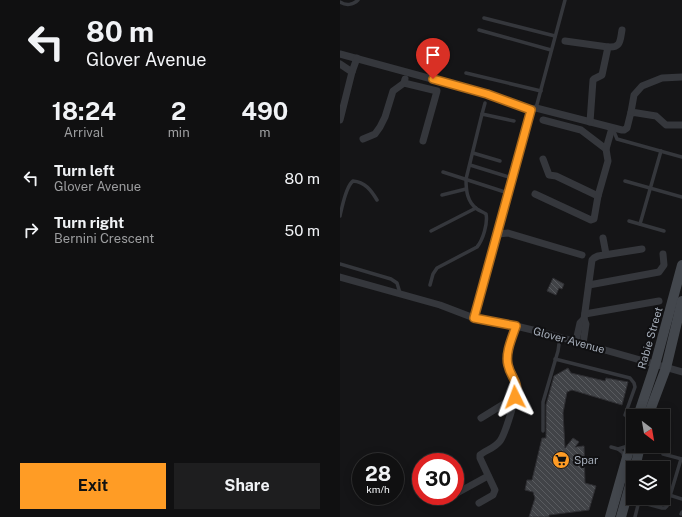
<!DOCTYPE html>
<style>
body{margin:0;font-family:"Public Sans",sans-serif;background:#1e1e1f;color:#f1f3f6;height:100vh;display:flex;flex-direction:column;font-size:15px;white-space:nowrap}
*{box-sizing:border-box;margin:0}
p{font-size:13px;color:#9c9d9f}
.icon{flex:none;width:22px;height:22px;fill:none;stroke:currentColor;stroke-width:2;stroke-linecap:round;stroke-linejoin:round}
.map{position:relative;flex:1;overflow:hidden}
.sheet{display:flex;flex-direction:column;background:#101011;width:340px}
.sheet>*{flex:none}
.banner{background:#101011;color:#f1f3f6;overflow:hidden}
.needle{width:26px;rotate:149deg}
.buttons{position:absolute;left:286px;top:409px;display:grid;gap:8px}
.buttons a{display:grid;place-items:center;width:44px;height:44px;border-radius:0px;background:#101011;box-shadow:0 2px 10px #0003,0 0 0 1px #303031;font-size:20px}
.speed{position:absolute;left:12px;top:453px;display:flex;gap:8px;font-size:20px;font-weight:700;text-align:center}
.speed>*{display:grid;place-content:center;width:52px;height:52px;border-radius:50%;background:#101011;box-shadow:0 2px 10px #0003,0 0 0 1px #303031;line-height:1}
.speed small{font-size:10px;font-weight:400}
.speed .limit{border:6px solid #d22;background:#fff;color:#111}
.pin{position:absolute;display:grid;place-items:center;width:34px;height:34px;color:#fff;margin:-41px -17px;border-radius:50% 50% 50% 0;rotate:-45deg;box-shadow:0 0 4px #0007}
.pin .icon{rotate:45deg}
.me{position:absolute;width:44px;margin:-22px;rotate:357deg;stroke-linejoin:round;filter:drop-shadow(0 0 3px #0008)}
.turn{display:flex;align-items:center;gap:14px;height:84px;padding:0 20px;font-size:18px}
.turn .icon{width:52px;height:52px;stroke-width:2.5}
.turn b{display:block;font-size:28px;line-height:34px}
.eta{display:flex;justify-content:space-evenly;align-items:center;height:68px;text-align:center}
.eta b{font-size:24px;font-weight:700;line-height:28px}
.cta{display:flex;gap:8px;margin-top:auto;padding:8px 20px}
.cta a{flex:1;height:46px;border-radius:0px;background:#ff9c25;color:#111;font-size:16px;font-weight:700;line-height:46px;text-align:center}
.cta a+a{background:#1e1e1f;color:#f1f3f6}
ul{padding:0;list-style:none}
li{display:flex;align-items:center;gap:12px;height:52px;padding:0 20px}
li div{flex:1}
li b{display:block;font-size:15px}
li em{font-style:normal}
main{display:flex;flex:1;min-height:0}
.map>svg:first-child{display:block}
.building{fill:url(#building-back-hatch);stroke:#2f2f33}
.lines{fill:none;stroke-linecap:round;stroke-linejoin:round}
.service{stroke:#35373c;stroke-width:3.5}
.minor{stroke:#35373c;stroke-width:7}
.secondary{stroke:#43474d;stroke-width:10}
.route-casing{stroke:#a66518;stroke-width:10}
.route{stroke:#ff9c25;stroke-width:7}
.labels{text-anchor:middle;stroke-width:4;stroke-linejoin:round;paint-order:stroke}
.street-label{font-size:11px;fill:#a5adb9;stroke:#101012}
.poi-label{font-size:11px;fill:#a5adb9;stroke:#101012;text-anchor:start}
</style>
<main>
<section class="sheet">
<div class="banner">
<div class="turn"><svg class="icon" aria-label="left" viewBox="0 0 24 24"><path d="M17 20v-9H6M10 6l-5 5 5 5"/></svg><div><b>80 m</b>Glover Avenue</div></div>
</div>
<div class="eta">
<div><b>18:24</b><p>Arrival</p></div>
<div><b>2</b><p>min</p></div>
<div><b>490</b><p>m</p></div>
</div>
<ul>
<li><svg class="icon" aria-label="left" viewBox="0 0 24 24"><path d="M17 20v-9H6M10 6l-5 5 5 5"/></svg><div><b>Turn left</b><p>Glover Avenue</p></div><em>80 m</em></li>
<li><svg class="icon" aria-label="right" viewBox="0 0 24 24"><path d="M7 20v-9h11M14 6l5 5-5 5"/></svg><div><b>Turn right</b><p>Bernini Crescent</p></div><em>50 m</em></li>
</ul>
<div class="cta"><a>Exit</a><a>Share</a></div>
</section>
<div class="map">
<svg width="342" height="517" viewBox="0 0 342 517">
<defs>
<pattern id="building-back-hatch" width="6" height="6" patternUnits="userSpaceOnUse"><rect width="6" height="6" fill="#414347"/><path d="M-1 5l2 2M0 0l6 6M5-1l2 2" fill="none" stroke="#595b5f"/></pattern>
</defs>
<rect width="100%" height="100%" fill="#151517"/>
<g class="building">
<path d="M213 278 224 284 222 289 219 288 216 295 207 291Z"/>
<path d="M228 368 231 373 265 381 266 378 288 382 282 405 232 390 227 392 223 413 225 448 233 438 239 442 235 447 244 446 245 483 256 486 249 510 209 515V517H189L195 498 193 492 185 490 187 480H192L202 438H206V405L214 376Z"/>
</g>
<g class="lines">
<g class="service">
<path d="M0 2C6 6 13 5 18 0"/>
<path d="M144 18 215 36"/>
<path d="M139 30 211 50"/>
<path d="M126 73 201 91"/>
<path d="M196 108 225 0"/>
<path d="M142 114 145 103"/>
<path d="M273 129 277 139 342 157"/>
<path d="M133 153 160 161"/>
<path d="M130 165 172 178"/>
<path d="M103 172 168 193"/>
<path d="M285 181 342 197"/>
<path d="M102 195 126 189"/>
<path d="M0 216C2 207 6 186 13 181 25 182 31 190 37 200"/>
<path d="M289 221 324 231"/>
<path d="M300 224 321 151"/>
<path d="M91 231 136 208"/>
<path d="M0 264 51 279 57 283 60 293"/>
<path d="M90 285 93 274 97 268 137 247C143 240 148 223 146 214 143 212 140 211 137 209 127 202 126 190 126 179L142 114 174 121"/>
<path d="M215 359 290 378 294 383 295 387 285 415"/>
<path d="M203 431V402L218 351 220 337"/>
<path d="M271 447 278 449"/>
<path d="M323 454 342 459"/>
<path d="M284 458 283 453 278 449 288 446"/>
<path d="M323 493 342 499"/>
<path d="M341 514 342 512"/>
<path d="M295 517 298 505 300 502 322 508H325L327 506 341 459"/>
</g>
<g class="minor">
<path d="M225 41 268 47"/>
<path d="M0 54 147 94 191 110 196 108 282 130H284L287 128 291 112 316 116 326 125H342"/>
<path d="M0 64 12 72"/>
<path d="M64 83 97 91 83 141"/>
<path d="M291 112 294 95 302 86 322 78 342 77"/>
<path d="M0 120 12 72 17 58"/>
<path d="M203 120 241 130 266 149"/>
<path d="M250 122 253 80 254 79 262 75 268 47C281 48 280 41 282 30"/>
<path d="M23 139 35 134 40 127 45 117 53 91 64 83 65 79"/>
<path d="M203 159 209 175 216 176 258 196"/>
<path d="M195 194 251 220 254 219 258 196 268 161 266 149 272 128"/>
<path d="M158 234 168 233 242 255"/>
<path d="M263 238 266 254"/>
<path d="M0 277 100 305 134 318 176 326 205 333 342 372"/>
<path d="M249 285 319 272 324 265 323 254"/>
<path d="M245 314 319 301"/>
<path d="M134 318 191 110"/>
<path d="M236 341 240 323 244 319"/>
<path d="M243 344 246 324 244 319 252 260 254 258 258 256 302 249"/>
<path d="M141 418 175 397"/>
<path d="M117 493 148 476"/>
<path d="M139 503 153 495 155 490 140 458V455C146 450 155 448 160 441 165 435 178 392 177 385 175 375 168 369 167 359 167 348 173 336 176 326"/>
</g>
<g class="secondary">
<path d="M298 416 315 365 342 265"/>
<path d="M308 416 326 368 342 301"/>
<path d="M295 468 300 446"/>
<path d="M270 517 293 436"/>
<path d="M281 517 293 474"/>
</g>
</g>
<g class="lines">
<g class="route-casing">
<path id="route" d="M93 79 147 94 191 110 134 318 176 326C172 338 165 353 168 365 171 379 180 381 175 397"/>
</g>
<use href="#route" class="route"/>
</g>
<defs>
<g id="supermarket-disc" transform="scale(0.9)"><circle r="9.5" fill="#ff9c25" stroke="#101012"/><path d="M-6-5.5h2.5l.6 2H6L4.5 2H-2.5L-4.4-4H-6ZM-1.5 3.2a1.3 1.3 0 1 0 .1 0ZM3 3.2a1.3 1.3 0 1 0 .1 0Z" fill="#111"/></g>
</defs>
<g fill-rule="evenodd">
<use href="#supermarket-disc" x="221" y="460"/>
</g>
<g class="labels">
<g class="street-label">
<text transform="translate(310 338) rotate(-74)" y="4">Rabie Street</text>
<text transform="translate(229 340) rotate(15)" y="4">Glover Avenue</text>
</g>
<g class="poi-label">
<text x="234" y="464">Spar</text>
</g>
</g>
</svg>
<div class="buttons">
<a><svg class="needle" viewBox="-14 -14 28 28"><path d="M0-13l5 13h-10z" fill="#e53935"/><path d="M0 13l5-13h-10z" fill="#9c9d9f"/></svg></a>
<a><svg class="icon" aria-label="layers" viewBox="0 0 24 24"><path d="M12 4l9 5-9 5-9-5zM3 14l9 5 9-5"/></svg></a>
</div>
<div class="speed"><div>28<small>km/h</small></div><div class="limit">30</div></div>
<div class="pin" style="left:93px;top:79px;background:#d93025"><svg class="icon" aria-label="arrive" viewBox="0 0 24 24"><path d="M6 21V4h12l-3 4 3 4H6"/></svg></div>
<svg class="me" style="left:175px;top:397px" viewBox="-20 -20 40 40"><path d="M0-17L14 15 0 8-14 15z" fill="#ff9c25" stroke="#fff" stroke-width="4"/></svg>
</div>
</main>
